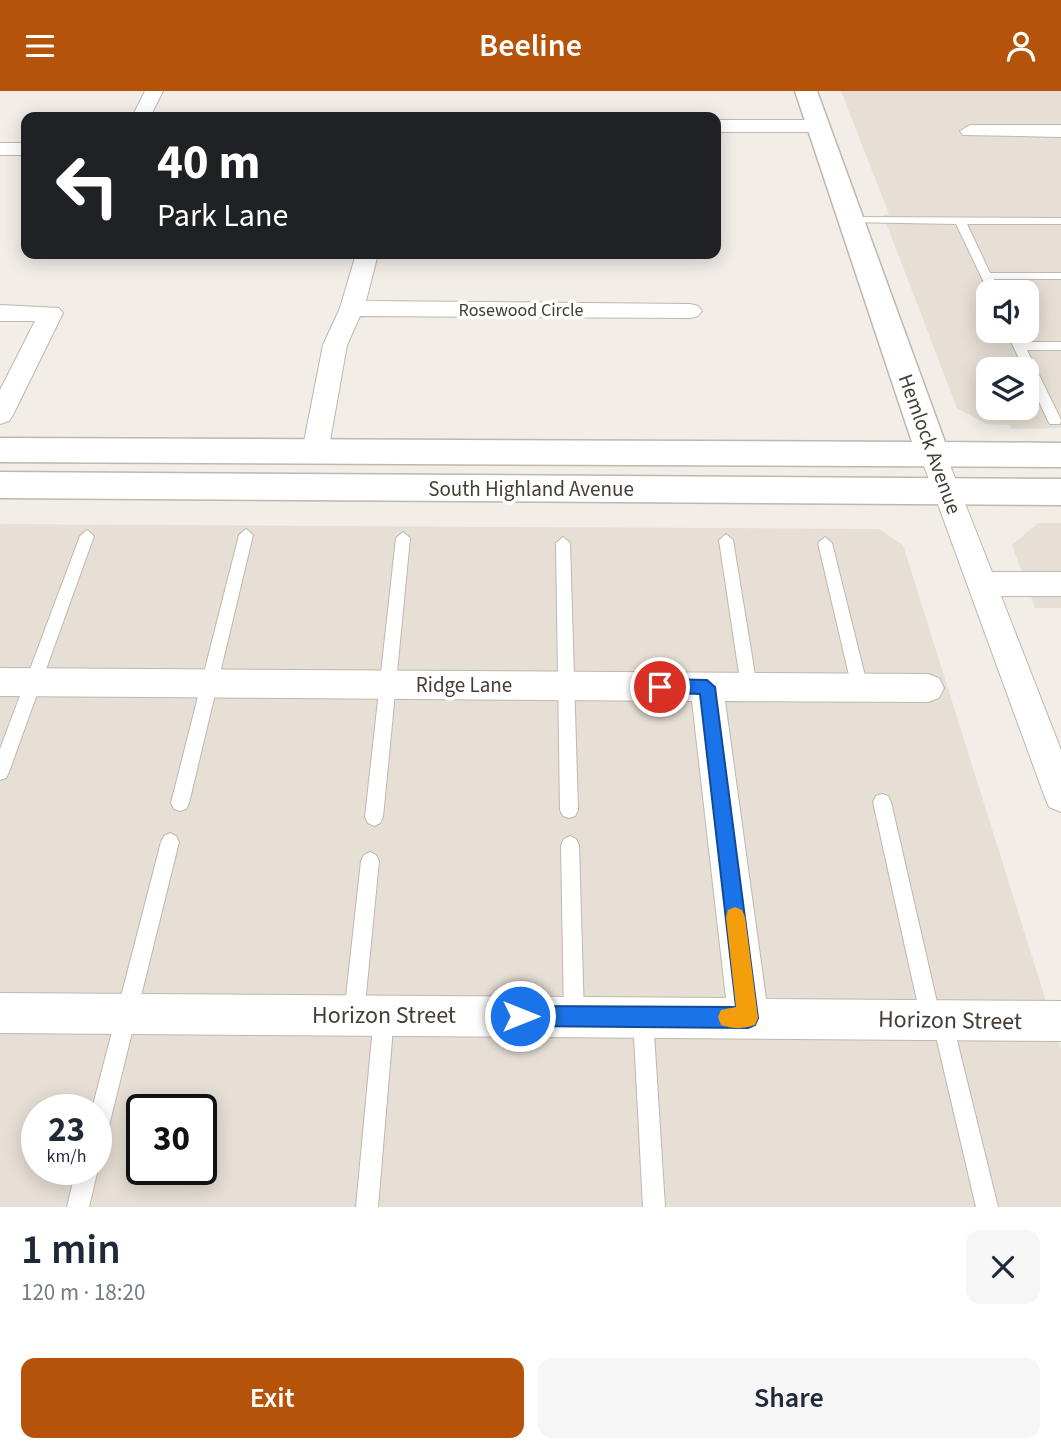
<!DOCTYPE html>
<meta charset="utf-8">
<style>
body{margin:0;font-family:"Source Sans 3",sans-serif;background:#f6f6f7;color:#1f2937;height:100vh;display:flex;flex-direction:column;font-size:26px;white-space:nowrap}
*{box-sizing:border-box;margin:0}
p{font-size:23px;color:#747a83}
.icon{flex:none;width:38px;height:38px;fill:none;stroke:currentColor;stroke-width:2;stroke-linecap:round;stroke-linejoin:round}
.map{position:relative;height:1116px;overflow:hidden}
.details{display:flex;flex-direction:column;background:#fff;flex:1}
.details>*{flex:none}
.guide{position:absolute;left:21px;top:21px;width:700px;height:147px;border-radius:14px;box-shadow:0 4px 18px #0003;background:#202124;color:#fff;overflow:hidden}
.tools{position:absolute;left:976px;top:189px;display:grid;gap:14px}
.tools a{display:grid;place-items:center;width:63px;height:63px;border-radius:14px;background:#fff;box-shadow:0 4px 18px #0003;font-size:35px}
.speed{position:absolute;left:21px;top:1003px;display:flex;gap:14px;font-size:35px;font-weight:700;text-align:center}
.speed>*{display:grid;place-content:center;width:91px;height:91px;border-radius:50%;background:#fff;box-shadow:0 4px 18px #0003;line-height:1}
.speed small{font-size:18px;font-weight:400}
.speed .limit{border:4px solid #111;border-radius:10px;background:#fff;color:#111}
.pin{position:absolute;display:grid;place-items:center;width:60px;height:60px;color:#fff;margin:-30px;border:4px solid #fff;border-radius:50%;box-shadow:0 2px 7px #0007}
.me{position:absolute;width:77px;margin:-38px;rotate:90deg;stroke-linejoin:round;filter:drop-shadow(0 0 5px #0008)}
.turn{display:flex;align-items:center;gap:24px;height:147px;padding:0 21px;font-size:32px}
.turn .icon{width:91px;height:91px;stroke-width:2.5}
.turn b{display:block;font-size:49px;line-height:60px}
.round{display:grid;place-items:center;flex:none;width:74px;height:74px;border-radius:14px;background:#f6f6f7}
.headline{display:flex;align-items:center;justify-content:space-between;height:119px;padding:0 21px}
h1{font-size:42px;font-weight:600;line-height:52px}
.action{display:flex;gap:14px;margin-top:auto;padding:14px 21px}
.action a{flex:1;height:80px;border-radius:14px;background:#b45309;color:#fff;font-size:28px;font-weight:600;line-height:80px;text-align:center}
.action a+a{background:#f6f6f7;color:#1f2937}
header{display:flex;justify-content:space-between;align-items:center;height:91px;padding:0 21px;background:#b45309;color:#fff;font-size:32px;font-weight:600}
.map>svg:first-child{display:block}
.residential{fill:#e6dfd5;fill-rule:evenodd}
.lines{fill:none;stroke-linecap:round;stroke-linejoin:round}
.service-casing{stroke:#c0b7ad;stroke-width:2}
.minor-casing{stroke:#c0b7ad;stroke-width:2}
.tertiary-casing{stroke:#c0b7ad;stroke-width:3}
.service{fill:#fff;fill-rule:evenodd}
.minor{fill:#fff;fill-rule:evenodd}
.tertiary{fill:#fff;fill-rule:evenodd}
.route{fill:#1a73e8;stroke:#114b97;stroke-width:2}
.slow{fill:#f59e0b}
.labels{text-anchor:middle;stroke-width:7;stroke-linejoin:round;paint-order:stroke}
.far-street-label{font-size:18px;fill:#453d36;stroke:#fff}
.street-label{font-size:21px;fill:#453d36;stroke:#fff}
.near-street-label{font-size:24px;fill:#453d36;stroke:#fff}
</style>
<header><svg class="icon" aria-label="menu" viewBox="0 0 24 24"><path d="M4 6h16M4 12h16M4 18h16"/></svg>Beeline<svg class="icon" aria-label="person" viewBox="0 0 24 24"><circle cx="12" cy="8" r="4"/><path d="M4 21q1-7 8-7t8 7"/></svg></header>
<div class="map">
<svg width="1061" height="1116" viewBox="0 0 1061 1116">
<rect width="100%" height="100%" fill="#f2ede7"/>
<g class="residential">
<path d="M841 0H1061V337L1011 338 1009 334 986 333 957 317 885 129 883 124 889 123ZM989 201H1027V240H989ZM989 278H1027V317H989Z"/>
<path d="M1038 432H1061V517H1035L1012 454Z"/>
<path d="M0 433 879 438 903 454 1061 958V1116H0ZM37 1018H96V1078H37ZM142 1018H201V1078H142Z"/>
</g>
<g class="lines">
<g class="service-casing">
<g id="service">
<path d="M851 126 1061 127V133H967L990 182H1061V188H994L1000 201 989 202 956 133 847 131V127Z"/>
<path d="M1006 240H1018L1023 251H1061V259H1027L1061 329 1060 333H1050L1048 330 1027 285V278H1024Z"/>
<path d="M246 438 253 444 189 712 186 718 180 720 174 718 171 712 239 444Z"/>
<path d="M87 439 94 445 9 681 6 687 0 689V658L80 445Z"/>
<path d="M403 441 410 447 383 726 380 732 374 735 368 732 365 726 396 447Z"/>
<path d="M726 443 733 449 757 596 755 601 749 603 743 601 741 596 719 449Z"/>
<path d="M563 446 570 452 578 719 575 725 569 727 563 725 560 719 556 452Z"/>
<path d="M825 446 832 452 868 597 866 602 860 604 854 602 852 597 818 452Z"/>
<path d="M882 703 888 705 891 711 939 920 949 922 952 929 998 1116H976L934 937 924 935 921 928 873 711 876 705Z"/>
<path d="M170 742 176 745 179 751 107 1043 104 1051 96 1054V1018H92L161 751 164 745Z"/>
<path d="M570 745 576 748 579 754 584 925 581 932 574 935 567 932 564 925 561 754 564 748Z"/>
<path d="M370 761 376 764 379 770 364 924 361 931 354 934 347 931 344 924 361 770 364 764Z"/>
<path d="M384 915 391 918 394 925 378 1116H356L374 925 377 918Z"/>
<path d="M643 916 650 919 653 926 665 1116H643L633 926 636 919Z"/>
<path d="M96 1074 98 1078 89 1116H67L76 1078H96Z"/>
</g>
</g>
<g class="minor-casing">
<g id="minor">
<path d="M145 0H163L150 26H132Z"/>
<path d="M716 29H818L828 35 818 41H716Z"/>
<path d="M970 34H1061V46L963 44 960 40Z"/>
<rect x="0" y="52" width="26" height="12"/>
<path d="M356 163H378L366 210 690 213 698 215 702 220 698 225 690 227 360 225 347 254 328 361 324 368 315 371 306 368 302 361 323 254 340 217Z"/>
<path d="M0 214 59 217 63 222 13 324 9 330 0 333V299L35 230H0Z"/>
<path d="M933 354 943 357 946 364 992 481H1061V505H1001L1061 659V721L1049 716 1044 704 920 364 923 357Z"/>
<path d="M0 577 928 583 939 587 944 597 939 607 928 611 725 610 766 908 1061 910V950L0 942V902L726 907 692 610 0 605Z"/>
</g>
</g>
<g class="tertiary-casing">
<g id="tertiary">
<path d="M795 0H817L945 351 1061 352V376L0 371V347L912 351Z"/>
<path d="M0 381 1061 388V414L0 407Z"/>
</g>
</g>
<use href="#service" class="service"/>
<use href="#minor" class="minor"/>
<use href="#tertiary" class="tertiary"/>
</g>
<path class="route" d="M660 588 707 589 715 596 758 927 755 934 748 937 520 935 513 932 510 925 513 918 520 915 736 916 700 603 654 601V591Z"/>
<path class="slow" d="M735 816 742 819 745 826 758 927 755 934C744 938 732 938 721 934L718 926 721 919 736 916 726 826 728 819Z"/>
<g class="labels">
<g class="far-street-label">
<text x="521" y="225">Rosewood Circle</text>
</g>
<g class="street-label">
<text transform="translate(930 353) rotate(70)" y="7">Hemlock Avenue</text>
<text x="531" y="405">South Highland Avenue</text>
<text x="464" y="601">Ridge Lane</text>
</g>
<g class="near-street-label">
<text x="384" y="932">Horizon Street</text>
<text transform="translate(950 929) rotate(1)" y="8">Horizon Street</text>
</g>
</g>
</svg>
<div class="tools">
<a><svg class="icon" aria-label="sound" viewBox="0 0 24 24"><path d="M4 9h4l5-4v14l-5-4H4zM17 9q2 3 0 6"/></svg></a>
<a><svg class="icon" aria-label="layers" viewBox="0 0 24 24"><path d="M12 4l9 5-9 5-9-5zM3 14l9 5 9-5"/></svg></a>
</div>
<div class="speed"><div>23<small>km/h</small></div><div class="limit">30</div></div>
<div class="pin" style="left:660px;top:596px;background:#d93025"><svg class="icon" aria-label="arrive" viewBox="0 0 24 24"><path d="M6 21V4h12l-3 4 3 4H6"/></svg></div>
<svg class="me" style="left:520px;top:925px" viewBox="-20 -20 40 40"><circle r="17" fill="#1a73e8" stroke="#fff" stroke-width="3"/><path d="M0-11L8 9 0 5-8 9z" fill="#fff"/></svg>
<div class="guide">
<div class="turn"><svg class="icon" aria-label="left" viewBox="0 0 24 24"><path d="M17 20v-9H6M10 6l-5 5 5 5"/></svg><div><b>40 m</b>Park Lane</div></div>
</div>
</div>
<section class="details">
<div class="headline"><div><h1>1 min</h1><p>120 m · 18:20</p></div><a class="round"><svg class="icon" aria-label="close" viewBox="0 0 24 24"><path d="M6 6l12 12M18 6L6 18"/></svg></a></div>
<div class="action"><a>Exit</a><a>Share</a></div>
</section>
